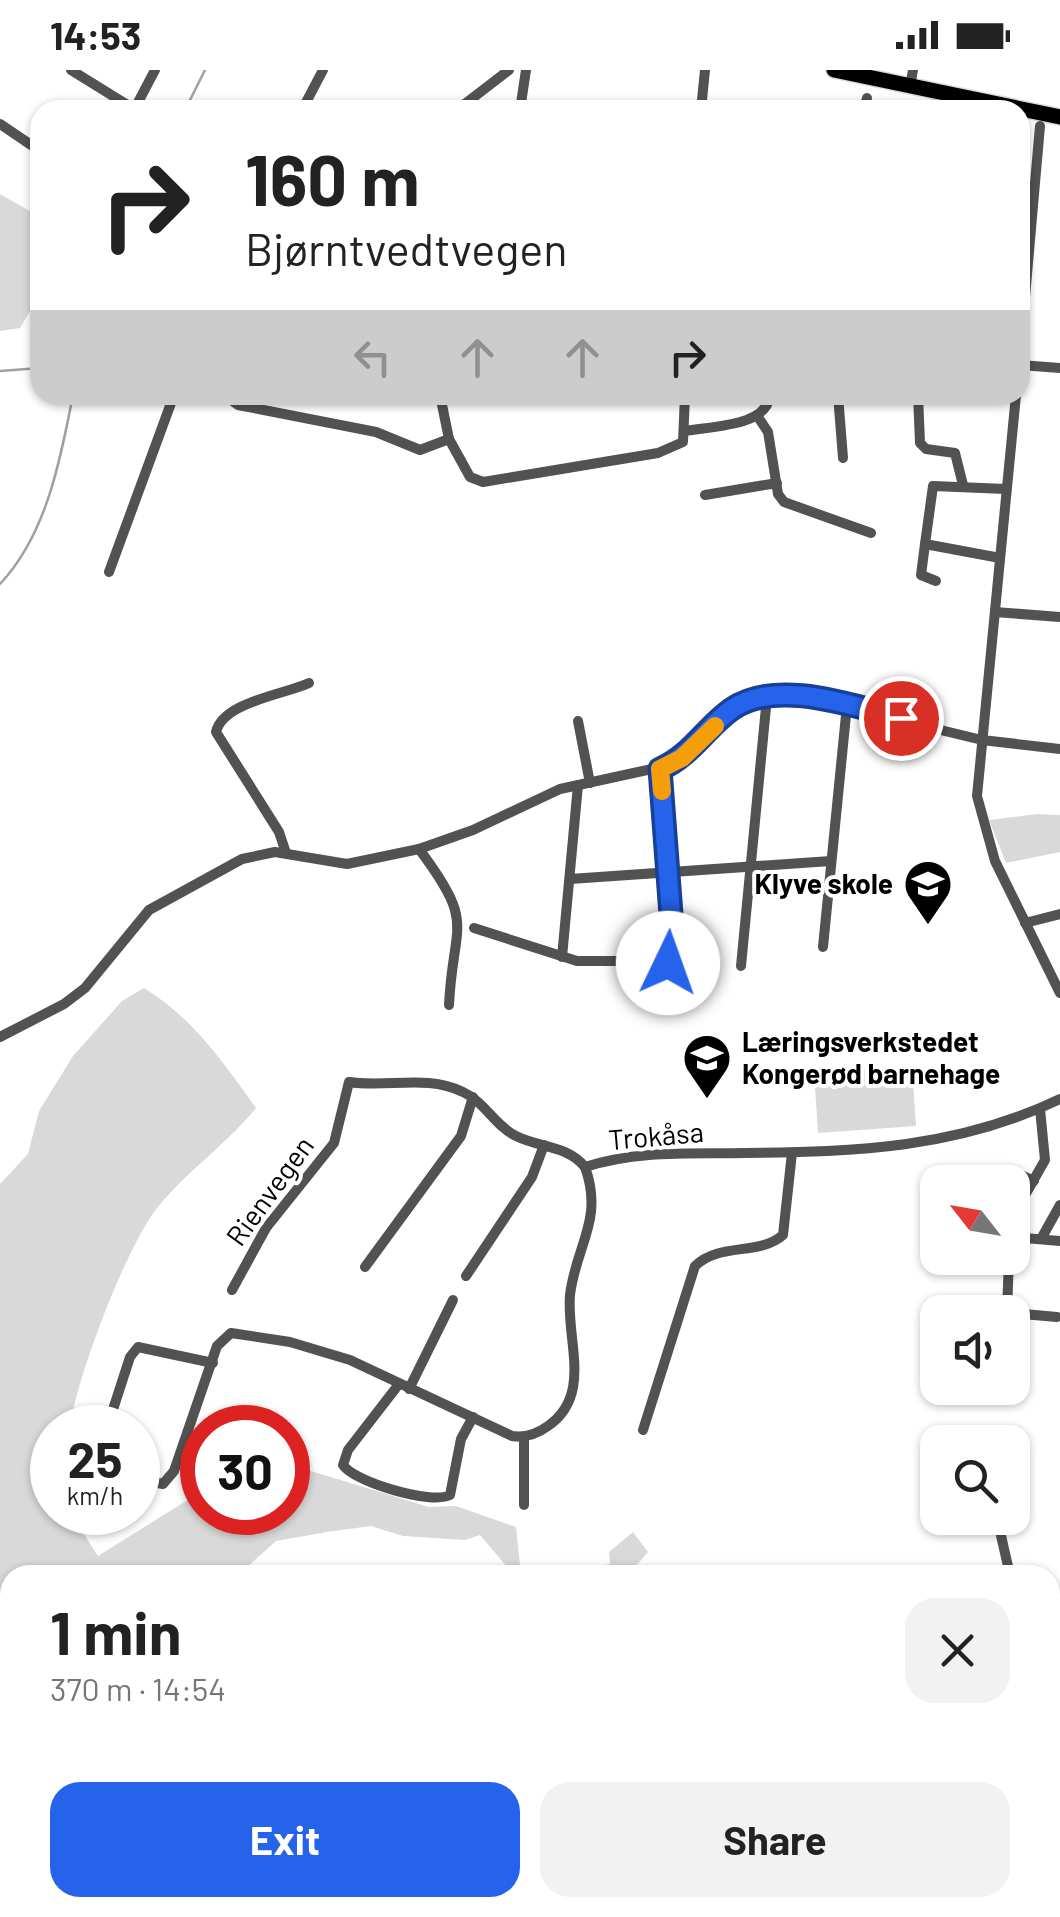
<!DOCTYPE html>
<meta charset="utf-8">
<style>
body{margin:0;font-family:Barlow,sans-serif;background:#f2f2f2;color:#222;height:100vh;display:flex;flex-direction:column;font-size:38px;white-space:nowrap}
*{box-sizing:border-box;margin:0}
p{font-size:32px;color:#767676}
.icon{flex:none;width:55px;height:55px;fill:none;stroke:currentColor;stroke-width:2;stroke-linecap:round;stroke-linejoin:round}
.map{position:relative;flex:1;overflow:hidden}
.panel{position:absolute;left:0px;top:1495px;width:1060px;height:352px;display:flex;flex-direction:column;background:#fff;border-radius:30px 30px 0 0;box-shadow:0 2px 8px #0004}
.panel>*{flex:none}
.top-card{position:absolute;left:30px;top:30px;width:1000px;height:305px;border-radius:30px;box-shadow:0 2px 8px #0004;background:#fff;color:#222;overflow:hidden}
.needle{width:65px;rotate:301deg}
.tools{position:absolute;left:920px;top:1095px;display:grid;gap:20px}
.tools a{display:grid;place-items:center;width:110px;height:110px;border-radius:20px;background:#fff;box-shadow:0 2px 8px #0004;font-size:50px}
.speed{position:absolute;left:30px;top:1335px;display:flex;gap:20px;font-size:50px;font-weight:700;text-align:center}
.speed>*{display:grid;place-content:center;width:130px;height:130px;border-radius:50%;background:#fff;box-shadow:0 2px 8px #0004;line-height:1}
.speed small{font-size:25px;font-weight:400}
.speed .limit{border:15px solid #d22;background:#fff;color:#111}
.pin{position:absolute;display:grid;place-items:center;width:85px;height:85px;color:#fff;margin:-42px;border:5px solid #fff;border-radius:50%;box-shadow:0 2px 10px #0007}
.me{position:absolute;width:110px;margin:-55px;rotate:3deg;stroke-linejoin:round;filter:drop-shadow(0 0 8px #0008)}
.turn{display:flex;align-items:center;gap:35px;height:210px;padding:0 50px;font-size:45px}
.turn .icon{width:130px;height:130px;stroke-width:2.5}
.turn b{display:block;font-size:70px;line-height:85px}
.lanes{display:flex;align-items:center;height:95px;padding:0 50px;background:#0003;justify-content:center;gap:50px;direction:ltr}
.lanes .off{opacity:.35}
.round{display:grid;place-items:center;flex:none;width:105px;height:105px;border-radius:30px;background:#f2f2f2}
.overview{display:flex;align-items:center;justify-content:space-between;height:170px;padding:0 50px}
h1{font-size:60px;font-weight:700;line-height:75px}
.cta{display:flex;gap:20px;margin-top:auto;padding:20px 50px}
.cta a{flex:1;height:115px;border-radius:30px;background:#2563eb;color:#fff;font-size:40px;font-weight:700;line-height:115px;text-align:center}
.cta a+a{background:#f2f2f2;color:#222}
.status{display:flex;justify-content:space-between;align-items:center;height:70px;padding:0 50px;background:#fff;direction:ltr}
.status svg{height:28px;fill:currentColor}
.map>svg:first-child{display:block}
.green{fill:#d9d9d9}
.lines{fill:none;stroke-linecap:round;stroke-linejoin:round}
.stream{stroke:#a0a0a0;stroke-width:2.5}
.highway-casing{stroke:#dbdbdb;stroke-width:18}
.minor{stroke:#525252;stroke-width:10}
.highway{stroke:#000;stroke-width:15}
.route-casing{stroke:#184099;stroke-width:25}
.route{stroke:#2563eb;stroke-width:18}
.slow{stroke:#f59e0b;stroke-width:18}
.labels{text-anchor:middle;stroke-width:8;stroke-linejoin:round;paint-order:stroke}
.poi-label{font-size:28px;font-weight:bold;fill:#000;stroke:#fff;text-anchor:end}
.street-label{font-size:28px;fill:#000;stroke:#fff}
</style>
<div class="status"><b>14:53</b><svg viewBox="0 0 49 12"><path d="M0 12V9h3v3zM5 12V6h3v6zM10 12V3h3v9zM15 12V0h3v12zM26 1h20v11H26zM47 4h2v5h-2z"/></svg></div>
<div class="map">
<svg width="1060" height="1847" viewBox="0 0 1060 1847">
<rect width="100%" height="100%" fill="#fff"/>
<g class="green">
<path d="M0 124 40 147V224L20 258 0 261Z"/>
<path d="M1037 744 1060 745V782L1006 793 989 750Z"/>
<path d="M144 918C193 948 223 992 256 1038 226 1075 187 1101 158 1137 127 1174 76 1309 70 1357L52 1358V1442L77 1443 80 1458 98 1486 202 1421V1442H288V1394L429 1437 456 1436 516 1457 521 1504 514 1505 480 1465 465 1470 403 1466 371 1456 327 1462 276 1471 238 1505H10V1838H140L145 1847H0V1114L28 1084 39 1041 73 986 122 931Z"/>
<path d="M912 996 916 1056 818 1063 814 1003Z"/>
<path d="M633 1462 648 1482 629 1504 616 1498 613 1503 605 1495 610 1494 609 1482Z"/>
<path d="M258 1838H566L567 1847H262Z"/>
<path d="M706 1838H961L952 1847H807L801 1840 789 1838 777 1847H717Z"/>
</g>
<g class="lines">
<g class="stream">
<path d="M185 40 205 0"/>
<path d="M0 301 40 298"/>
<path d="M0 514C47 464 60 390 73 325"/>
</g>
<g class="highway-casing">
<path id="highway" d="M834 0 1060 47"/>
</g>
<g class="minor">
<path d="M71 0 134 39"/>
<path d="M910 17 913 0"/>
<path d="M134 40 155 0"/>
<path d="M302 40 323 0"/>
<path d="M457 40 509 0"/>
<path d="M520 40 526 0"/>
<path d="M701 40 705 0"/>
<path d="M864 40 867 28"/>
<path d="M0 54 40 81"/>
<path d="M1020 284 1040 56"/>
<path d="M1020 295 1060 298"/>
<path d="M224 325 238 335 376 362 420 380 449 369 440 325"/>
<path d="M838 325 843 388"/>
<path d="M918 325 920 373 926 379 955 383 963 415"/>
<path d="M1016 325 977 726 995 791 1060 923"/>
<path d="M772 329 789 325"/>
<path d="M758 347 768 362 778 424 784 432 871 463"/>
<path d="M685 361C711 356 767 357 770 325"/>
<path d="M449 369 470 407 483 412 658 383 683 372 685 325"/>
<path d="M705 425 777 413"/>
<path d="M925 474 921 505 936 511"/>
<path d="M1000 488 925 474 933 416 1006 419"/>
<path d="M109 502 174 325"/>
<path d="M995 542 1060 547"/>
<path d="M578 651 590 713"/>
<path d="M419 779C477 856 453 851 449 935"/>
<path d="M286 783 279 762 216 662C223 632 283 625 309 613"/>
<path d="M570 809 831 791"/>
<path d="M1025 853 1060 844"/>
<path d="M474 858 577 891H671L660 699"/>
<path d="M823 877 847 635"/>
<path d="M562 887 578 715"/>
<path d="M741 896 767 627"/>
<path d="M0 967 64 934 85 918 149 840 242 789 275 782 347 794 419 779 473 760 560 719 670 695 730 640 755 629H812L982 670 1060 679"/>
<path d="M992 1112 1019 1104 1034 1111"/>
<path d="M1012 1148 1045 1090 1040 1039"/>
<path d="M1012 1167 1060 1171"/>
<path d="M1041 1169 1060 1135"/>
<path d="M365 1197 461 1066 473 1027"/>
<path d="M466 1206 532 1107 544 1075"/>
<path d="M232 1220 266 1158 334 1073 349 1012C387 1018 427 1004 463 1022 485 1032 495 1056 516 1066 540 1078 567 1075 585 1097"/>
<path d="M1007 1242 1009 1188"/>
<path d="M1012 1243 1057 1247"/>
<path d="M399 1314 348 1380 343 1395C354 1412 432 1435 450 1425L461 1369 473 1347"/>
<path d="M409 1319 453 1230"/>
<path d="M107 1358 130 1287 138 1277 213 1293"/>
<path d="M643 1360 695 1196C720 1172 759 1186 783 1165L792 1083"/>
<path d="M138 1409 163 1414 174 1401 217 1276 231 1263 290 1272 350 1290 512 1366C526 1368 537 1364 548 1356 593 1325 566 1270 570 1225 576 1175 604 1150 585 1097 638 1080 691 1084 745 1083 857 1082 958 1078 1060 1029"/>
<path d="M524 1435V1368"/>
<path d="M997 1448 1010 1505"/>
<path d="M1050 1589H1060"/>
<path d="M1050 1804 1060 1810"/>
</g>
<use href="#highway" class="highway"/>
</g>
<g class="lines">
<g class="route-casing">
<path id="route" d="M668 893 674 884 660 699C691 686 706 657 732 639 777 608 853 636 901 648"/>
</g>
<use href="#route" class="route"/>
<path class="slow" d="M662 721 660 699 682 688 715 656"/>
</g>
<defs>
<g id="school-pin" transform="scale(2.5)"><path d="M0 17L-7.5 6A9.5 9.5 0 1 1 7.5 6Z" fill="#000" stroke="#fff"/><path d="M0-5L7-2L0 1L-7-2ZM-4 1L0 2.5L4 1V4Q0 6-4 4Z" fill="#fff"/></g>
</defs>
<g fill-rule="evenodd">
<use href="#school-pin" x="928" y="814"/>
<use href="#school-pin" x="707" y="988"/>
</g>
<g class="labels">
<g class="poi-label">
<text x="893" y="824">Klyve skole</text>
<text x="742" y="982" text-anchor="start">Læringsverkstedet<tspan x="742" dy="32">Kongerød barnehage</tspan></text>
</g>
<g class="street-label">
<text transform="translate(656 1066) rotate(-5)" y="10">Trokåsa</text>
<text transform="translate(270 1121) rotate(-54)" y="10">Rienvegen</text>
</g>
</g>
</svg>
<div class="tools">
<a><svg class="needle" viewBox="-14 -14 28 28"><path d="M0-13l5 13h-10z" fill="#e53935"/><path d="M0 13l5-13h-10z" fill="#767676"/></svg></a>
<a><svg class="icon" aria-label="sound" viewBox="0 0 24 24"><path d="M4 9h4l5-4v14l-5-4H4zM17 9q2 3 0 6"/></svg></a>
<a><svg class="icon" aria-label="search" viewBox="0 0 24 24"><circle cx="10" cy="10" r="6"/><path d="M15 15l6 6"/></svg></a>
</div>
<div class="speed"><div>25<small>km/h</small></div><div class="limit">30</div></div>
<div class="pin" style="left:901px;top:648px;background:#d93025"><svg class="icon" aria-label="arrive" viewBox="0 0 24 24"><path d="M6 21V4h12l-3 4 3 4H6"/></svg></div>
<svg class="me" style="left:668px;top:893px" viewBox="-20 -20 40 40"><circle r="19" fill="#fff"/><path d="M0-13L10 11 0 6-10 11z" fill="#2563eb"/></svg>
<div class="top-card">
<div class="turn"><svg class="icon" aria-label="right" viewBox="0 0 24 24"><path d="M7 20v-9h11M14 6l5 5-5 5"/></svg><div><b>160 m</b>Bjørntvedtvegen</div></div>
<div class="lanes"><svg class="icon off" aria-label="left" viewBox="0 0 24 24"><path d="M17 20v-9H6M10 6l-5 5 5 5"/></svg><svg class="icon off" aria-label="ahead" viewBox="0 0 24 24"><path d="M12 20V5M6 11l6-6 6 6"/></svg><svg class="icon off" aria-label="ahead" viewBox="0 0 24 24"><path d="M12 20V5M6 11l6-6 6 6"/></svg><svg class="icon" aria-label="right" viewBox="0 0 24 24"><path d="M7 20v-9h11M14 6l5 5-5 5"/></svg></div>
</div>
<section class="panel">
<div class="overview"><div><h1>1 min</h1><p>370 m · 14:54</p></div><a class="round"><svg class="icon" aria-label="close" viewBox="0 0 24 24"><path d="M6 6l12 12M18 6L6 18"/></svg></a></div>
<div class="cta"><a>Exit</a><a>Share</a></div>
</section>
</div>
